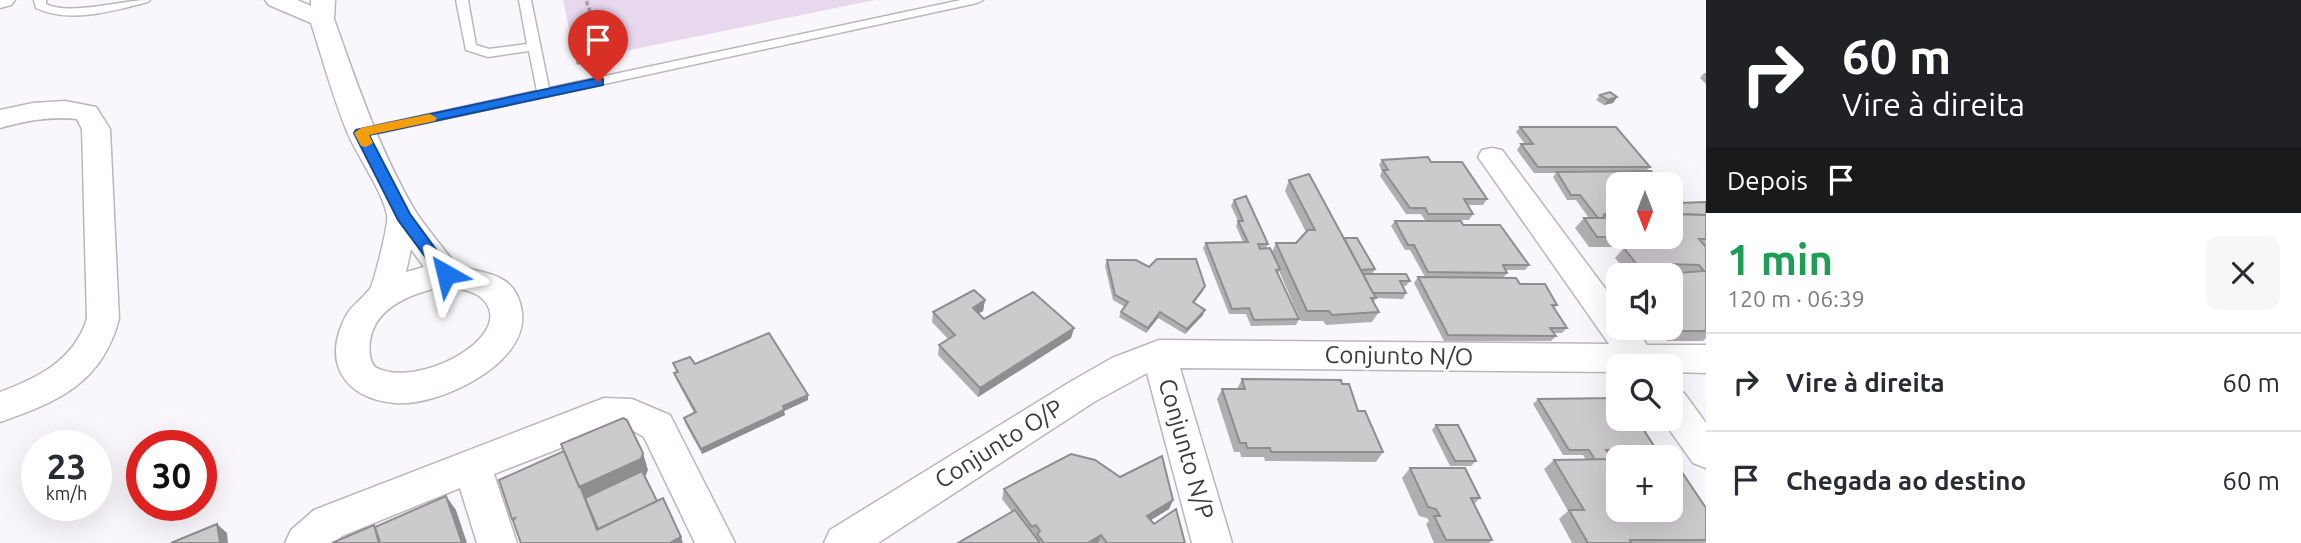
<!DOCTYPE html>
<html lang="pt">
<meta charset="utf-8">
<style>
body{margin:0;font-family:Ubuntu,sans-serif;background:#f7f7f7;color:#2b2b33;height:100vh;display:flex;flex-direction:column;font-size:26px;white-space:nowrap}
*{box-sizing:border-box;margin:0}
p{font-size:23px;color:#7c7c81}
.icon{flex:none;width:38px;height:38px;fill:none;stroke:currentColor;stroke-width:2;stroke-linecap:round;stroke-linejoin:round}
.map{position:relative;flex:1;overflow:hidden}
.panel{display:flex;flex-direction:column;background:#fff;width:595px}
.panel>*{flex:none}
.guide{background:#202124;color:#fff;overflow:hidden}
.needle{width:46px;rotate:180deg}
.tools{position:absolute;left:1606px;top:172px;display:grid;gap:14px}
.tools a{display:grid;place-items:center;width:77px;height:77px;border-radius:14px;background:#fff;box-shadow:0 7px 28px #0002;font-size:35px}
.speed{position:absolute;left:21px;top:430px;display:flex;gap:14px;font-size:35px;font-weight:700;text-align:center}
.speed>*{display:grid;place-content:center;width:91px;height:91px;border-radius:50%;background:#fff;box-shadow:0 7px 28px #0002;line-height:1}
.speed small{font-size:18px;font-weight:400}
.speed .limit{border:10px solid #d22;background:#fff;color:#111}
.pin{position:absolute;display:grid;place-items:center;width:60px;height:60px;color:#fff;margin:-72px -30px;border-radius:50% 50% 50% 0;rotate:-45deg;box-shadow:0 0 7px #0007}
.pin .icon{rotate:45deg}
.me{position:absolute;width:77px;margin:-38px;rotate:323deg;stroke-linejoin:round;filter:drop-shadow(0 0 5px #0008)}
.turn{display:flex;align-items:center;gap:24px;height:147px;padding:0 21px;font-size:32px}
.turn .icon{width:91px;height:91px;stroke-width:2.5}
.turn b{display:block;font-size:49px;line-height:60px}
.then{display:flex;align-items:center;height:66px;padding:0 21px;background:#0003;gap:14px;font-size:26px}
.round{display:grid;place-items:center;flex:none;width:74px;height:74px;border-radius:14px;background:#f7f7f7}
.overview{display:flex;align-items:center;justify-content:space-between;height:119px;padding:0 21px}
h1{font-size:42px;font-weight:700;line-height:52px;color:#1e9e55}
ul{padding:0;list-style:none}
li{display:flex;align-items:center;gap:21px;height:98px;padding:0 21px;border-top:2px solid #e1e1e2}
li div{flex:1}
li b{display:block;font-size:26px}
li em{font-style:normal}
main{display:flex;flex:1;min-height:0}
.map>svg:first-child{display:block}
.green{fill:#e8d8ee}
.lines{fill:none;stroke-linecap:round;stroke-linejoin:round}
.lane-casing{stroke:#bab7bb;stroke-width:3}
.street-casing{stroke:#bab7bb;stroke-width:3}
.path{stroke:#a3a1a4;stroke-width:3.5;stroke-dasharray:4.5 2.5;stroke-linecap:butt}
.lane{fill:#fff;fill-rule:evenodd}
.street{fill:#fff;fill-rule:evenodd}
.wall{fill:#b0aeb1}
.shaded-wall{fill:#908d90}
.building{fill:#cdcace;stroke:#908d90;stroke-width:2}
.route{fill:#1a73e8;stroke:#114b97;stroke-width:2}
.slow{fill:#f59e0b}
.labels{text-anchor:middle;stroke-width:5;stroke-linejoin:round;paint-order:stroke}
.street-label{font-size:24px;fill:#3a393b;stroke:#fff}
</style>
<main>
<div class="map">
<svg width="1706" height="543" viewBox="0 0 1706 543">
<rect width="100%" height="100%" fill="#faf7fc"/>
<path class="green" d="M563 0H875L576 61Z"/>
<g class="lines">
<g class="lane-casing">
<g id="lane">
<path d="M34 0H46V4C71 16 120 0 150 0L148 2C113 11 70 24 36 8Z"/>
<path d="M456 0H468L476 45 489 49 527 44 519 0H531L549 88 961 0H983L977 3 361 137 356 136 354 133 361 129 537 91 529 51 488 57 466 50Z"/>
</g>
</g>
<g class="street-casing">
<g id="street">
<path d="M0 0H15L11 5 0 8Z"/>
<path d="M265 0H297L311 6V0H335L334 19C357 84 379 149 414 209 425 227 440 243 452 260 467 278 516 262 522 313 528 365 437 407 395 403 343 398 321 361 347 314 353 304 366 296 371 287 375 277 389 224 387 215 383 192 358 157 348 134 333 98 323 60 311 23L269 5ZM411 249 424 267 406 272ZM446 286C459 289 477 290 486 303 512 339 416 390 375 367 369 359 369 351 370 341 375 305 416 292 446 286Z"/>
<path d="M65 101 96 107 110 129 119 319C102 383 58 402 0 422V392C38 378 74 360 87 319L82 129 77 119C50 116 26 121 0 128V110L33 103Z"/>
<path d="M1492 148 1502 150 1619 307V327H1634L1647 345H1706V373L1671 372V366H1619V372L1180 368 1232 543H1192L1147 373 1094 402 878 543H824L830 530 1070 382 1112 358 1159 340 1609 344 1478 157 1482 150Z"/>
<path d="M1671 389 1684 393 1706 423V468L1693 463 1661 418H1671Z"/>
<path d="M604 398 632 399 670 415 735 543H695L644 437 632 430 612 428 494 474 517 543H477L460 488 342 536 334 543H285L291 530 314 510Z"/>
</g>
</g>
<path class="path" d="M577 64 600 40 586 0"/>
<use href="#lane" class="lane"/>
<use href="#street" class="street"/>
</g>
<g class="wall">
<path d="M1704 73H1706V84L1700 78Z"/>
<path d="M1600 95 1617 97 1613 103 1604 105 1596 100Z"/>
<path d="M1520 127 1650 167 1646 171 1619 184 1671 236 1678 203 1706 202V338L1703 341H1667L1656 327H1671V275H1628L1615 258 1624 248 1623 247H1589L1575 228 1584 218H1589L1576 200H1567L1553 177 1556 173H1534L1517 150 1521 144H1525L1516 132Z"/>
<path d="M1382 160 1431 162 1487 199 1483 205H1467L1473 214 1469 220H1425L1421 214H1406L1380 176 1382 171 1379 165Z"/>
<path d="M1289 180 1375 269 1372 274 1410 281 1406 286H1403L1406 293 1403 299 1376 298 1373 303 1379 312 1372 322 1326 325 1323 321H1301L1279 271 1278 274 1299 319 1296 325 1251 326 1246 314H1229L1203 248 1206 243 1243 242 1236 226 1238 221 1231 206 1234 200 1268 244 1266 248 1272 252 1276 243H1296L1306 232 1285 191Z"/>
<path d="M1395 221 1463 225 1529 265 1525 270H1506L1507 273 1503 278 1520 284 1557 305 1554 308 1567 328 1562 333H1554L1556 336 1551 341H1444L1414 283 1418 277H1425L1410 250H1405L1391 226Z"/>
<path d="M1107 260 1149 267 1203 291 1194 303 1203 315 1185 334 1158 318 1146 333 1119 317 1121 312 1125 307 1113 300 1105 266Z"/>
<path d="M985 300 983 311 979 313 984 319 1074 328 1071 338 978 397 938 355 939 345 948 339 932 322 933 312Z"/>
<path d="M673 363 695 364 808 400 784 411 785 415 702 454 685 423 684 418 694 413 676 379 674 373 676 372Z"/>
<path d="M1242 379 1358 411 1383 452 1376 462 1265 461 1264 457H1241L1240 452H1234L1217 399 1222 389H1237Z"/>
<path d="M1538 399 1656 449 1650 454 1610 455 1613 459 1706 508V543H1572L1559 519 1568 511 1544 469 1554 460H1586L1583 455H1563L1533 404Z"/>
<path d="M1436 425 1476 461 1471 466H1450L1432 430Z"/>
<path d="M1410 468 1480 498 1474 504 1492 540 1489 543H1434L1426 524 1429 521 1427 518 1419 516 1402 478Z"/>
<path d="M1120 477 1173 500 1169 509 1151 520 1154 524 1185 543H958L1012 512 1002 499 1004 489Z"/>
</g>
<g class="shaded-wall">
<path d="M1617 97 1613 103 1604 105 1608 100Z"/>
<path d="M1205 286 1203 291 1190 307 1193 302Z"/>
<path d="M985 300 983 311 972 318 973 308Z"/>
<path d="M1205 310 1203 315 1185 334 1187 329Z"/>
<path d="M1160 312 1158 318 1146 333 1148 328Z"/>
<path d="M1074 328 1071 338 978 397 980 388Z"/>
<path d="M808 395V400L784 411 785 415 702 454 701 449 783 406Z"/>
<path d="M643 453 648 470 646 475 587 503 603 543 579 487Z"/>
<path d="M446 496 456 510 467 543H462Z"/>
<path d="M1173 500 1169 509 1143 525 1147 516Z"/>
<path d="M217 524 227 533 228 543H220Z"/>
<path d="M1101 535 1098 543H1088Z"/>
<path d="M681 537 683 543H670Z"/>
</g>
<g class="building">
<path d="M1610 92 1617 97 1608 100 1600 95Z"/>
<path d="M1520 127H1616L1650 167H1538L1521 144H1533Z"/>
<path d="M1428 157 1431 162H1462L1487 199H1464L1473 214H1428L1425 208H1410L1383 170H1388L1382 160Z"/>
<path d="M1651 171 1662 184H1619V215L1605 214 1602 218H1598L1580 195H1571L1557 172Z"/>
<path d="M1309 174 1376 298H1371L1379 312 1332 315 1329 311H1307L1276 243H1296L1308 230H1315L1289 180Z"/>
<path d="M1671 195 1678 203 1706 202V215L1671 214Z"/>
<path d="M1246 196 1268 244H1258L1260 249 1270 248 1280 269 1276 270 1299 319 1254 320 1249 308 1232 309 1206 243 1248 242 1238 221H1243L1234 200Z"/>
<path d="M1605 214 1619 215V236H1671V214L1706 215V239H1699L1706 247V331H1678L1671 323V275H1652L1704 271 1699 265 1670 264 1676 271H1642L1624 248H1641L1632 237H1597L1584 218H1607Z"/>
<path d="M1395 221H1461L1463 225H1500L1529 265H1503L1507 273 1428 272 1414 245H1408Z"/>
<path d="M1344 238H1357L1375 269 1361 270Z"/>
<path d="M1157 259H1196L1205 286 1193 302 1205 310 1187 329 1160 312 1148 328 1121 312 1128 302 1115 295 1107 260H1136L1149 267Z"/>
<path d="M1363 274H1406L1410 281H1400L1406 293H1373Z"/>
<path d="M1418 277 1516 278 1520 284H1545L1557 305H1552L1567 328H1550L1556 336 1448 335Z"/>
<path d="M974 290 985 300 973 308 984 319 1033 292 1074 328 980 388 939 345 955 335 933 312Z"/>
<path d="M769 333 808 395 783 406 784 410 701 449 684 418 696 412 674 373 678 372 673 363 690 357 695 364Z"/>
<path d="M1242 379 1341 380 1342 384H1349L1358 411H1365L1383 452H1271L1270 448H1247L1246 443H1240L1222 389H1245Z"/>
<path d="M1619 398V418H1636L1656 449 1606 450 1613 459 1595 460 1589 450H1569L1538 399Z"/>
<path d="M623 418 627 420 643 453 641 459 579 487 561 444Z"/>
<path d="M1436 425H1458L1476 461H1455Z"/>
<path d="M564 451 579 487 580 486 597 530 663 498 681 537 670 543H521L513 521 515 518 512 519 499 480Z"/>
<path d="M1071 454 1095 460 1120 477 1162 456 1173 500 1147 516 1154 524 1176 509 1185 543H1107L1101 535 1088 543H1044L1037 534 1040 531 1036 525 1032 527 1004 489Z"/>
<path d="M1619 459V509H1671V459H1673L1706 508V540H1630L1631 543H1588L1569 510H1584L1554 460Z"/>
<path d="M1410 468H1465L1480 498H1471L1492 540H1446L1434 516H1440L1436 509 1428 507Z"/>
<path d="M642 471 657 501 598 529 585 498Z"/>
<path d="M446 496 462 543H380L375 527Z"/>
<path d="M1015 510 1040 543H958Z"/>
<path d="M217 524 220 543H171Z"/>
<path d="M374 525 379 543H332Z"/>
</g>
<path class="route" d="M598 78 603 79V85L369 135 410 214 454 274 452 278H441L398 220 354 133 356 130Z"/>
<path class="slow" d="M430 114 437 118 435 121 369 135 373 143 366 147 361 146 354 133 361 128Z"/>
<g class="labels">
<g class="street-label">
<text transform="translate(1399 356) rotate(1)" y="8">Conjunto N/O</text>
<text transform="translate(999 444) rotate(-32)" y="8">Conjunto O/P</text>
<text transform="translate(1186 449) rotate(74)" y="8">Conjunto N/P</text>
</g>
</g>
</svg>
<div class="tools">
<a><svg class="needle" viewBox="-14 -14 28 28"><path d="M0-13l5 13h-10z" fill="#e53935"/><path d="M0 13l5-13h-10z" fill="#7c7c81"/></svg></a>
<a><svg class="icon" aria-label="sound" viewBox="0 0 24 24"><path d="M4 9h4l5-4v14l-5-4H4zM17 9q2 3 0 6"/></svg></a>
<a><svg class="icon" aria-label="search" viewBox="0 0 24 24"><circle cx="10" cy="10" r="6"/><path d="M15 15l6 6"/></svg></a>
<a>+</a>
</div>
<div class="speed"><div>23<small>km/h</small></div><div class="limit">30</div></div>
<div class="pin" style="left:598px;top:82px;background:#d93025"><svg class="icon" aria-label="arrive" viewBox="0 0 24 24"><path d="M6 21V4h12l-3 4 3 4H6"/></svg></div>
<svg class="me" style="left:446px;top:274px" viewBox="-20 -20 40 40"><path d="M0-17L14 15 0 8-14 15z" fill="#1a73e8" stroke="#fff" stroke-width="4"/></svg>
</div>
<section class="panel">
<div class="guide">
<div class="turn"><svg class="icon" aria-label="right" viewBox="0 0 24 24"><path d="M7 20v-9h11M14 6l5 5-5 5"/></svg><div><b>60 m</b>Vire à direita</div></div>
<div class="then">Depois<svg class="icon" aria-label="arrive" viewBox="0 0 24 24"><path d="M6 21V4h12l-3 4 3 4H6"/></svg></div>
</div>
<div class="overview"><div><h1>1 min</h1><p>120 m · 06:39</p></div><a class="round"><svg class="icon" aria-label="close" viewBox="0 0 24 24"><path d="M6 6l12 12M18 6L6 18"/></svg></a></div>
<ul>
<li><svg class="icon" aria-label="right" viewBox="0 0 24 24"><path d="M7 20v-9h11M14 6l5 5-5 5"/></svg><div><b>Vire à direita</b></div><em>60 m</em></li>
<li><svg class="icon" aria-label="arrive" viewBox="0 0 24 24"><path d="M6 21V4h12l-3 4 3 4H6"/></svg><div><b>Chegada ao destino</b></div><em>60 m</em></li>
</ul>
</section>
</main>
